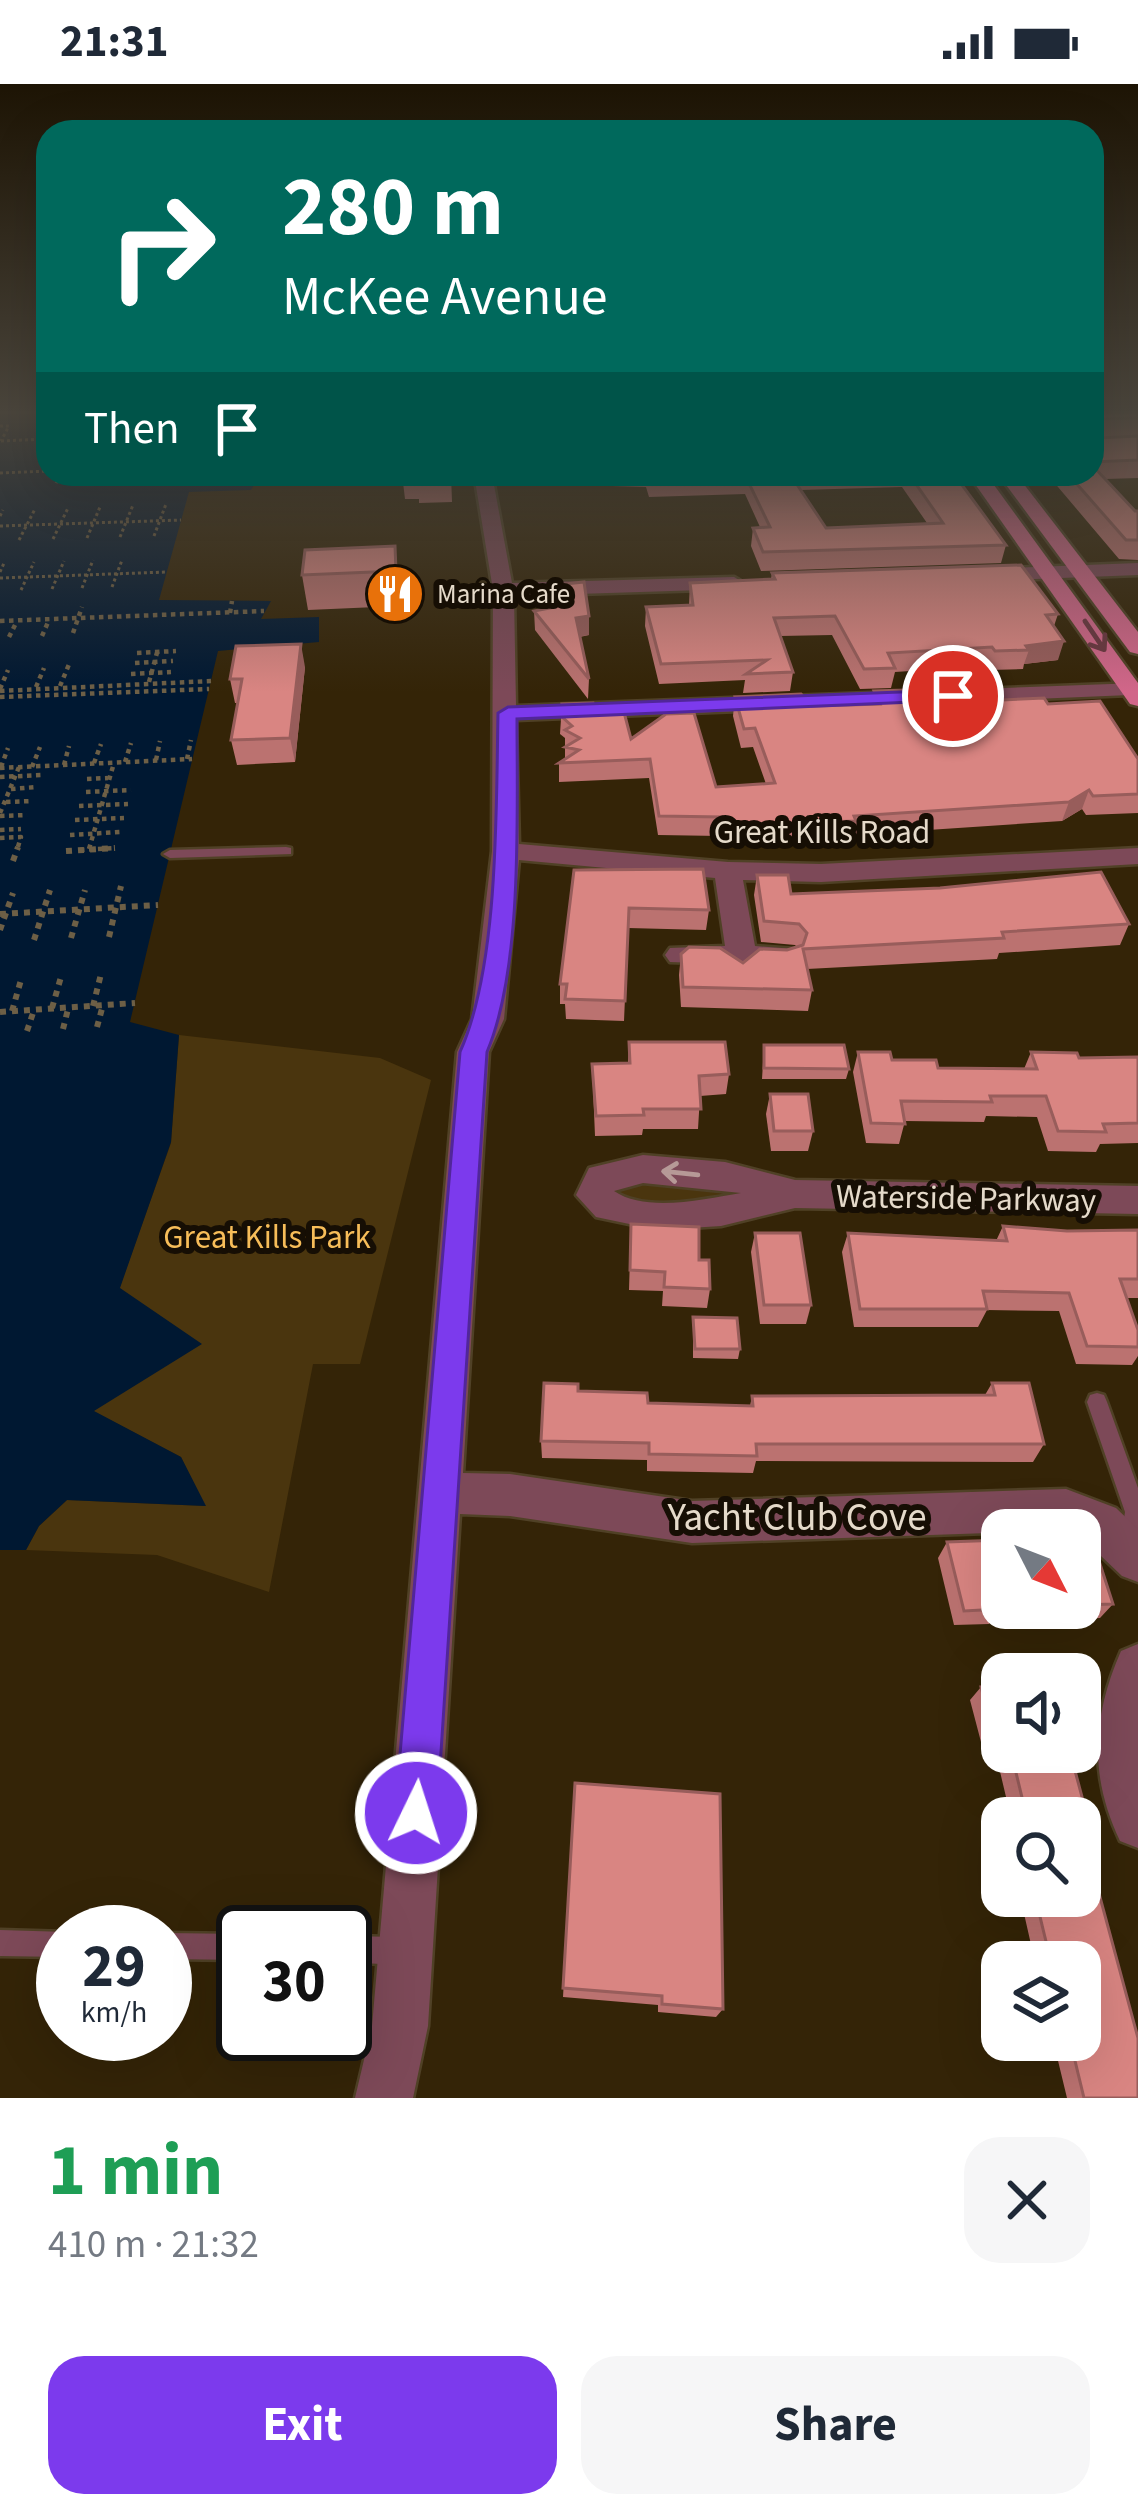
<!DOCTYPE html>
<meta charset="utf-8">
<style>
body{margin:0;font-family:"Source Sans 3",sans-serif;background:#f6f6f7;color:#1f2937;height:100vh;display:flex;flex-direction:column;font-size:45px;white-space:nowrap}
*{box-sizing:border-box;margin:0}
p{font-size:39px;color:#747a83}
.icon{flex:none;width:66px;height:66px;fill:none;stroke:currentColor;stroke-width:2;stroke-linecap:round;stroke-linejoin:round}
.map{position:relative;height:2014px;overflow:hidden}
.side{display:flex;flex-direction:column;background:#fff;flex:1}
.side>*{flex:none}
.hud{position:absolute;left:36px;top:36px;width:1068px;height:366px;border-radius:36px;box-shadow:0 12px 48px #0002;background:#00695c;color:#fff;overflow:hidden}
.needle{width:78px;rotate:132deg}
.tools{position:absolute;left:981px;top:1425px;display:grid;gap:24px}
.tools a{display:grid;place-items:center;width:120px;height:120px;border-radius:24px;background:#fff;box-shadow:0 12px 48px #0002;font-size:60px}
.speed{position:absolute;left:36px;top:1821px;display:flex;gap:24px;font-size:60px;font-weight:700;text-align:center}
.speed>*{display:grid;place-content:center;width:156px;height:156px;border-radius:50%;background:#fff;box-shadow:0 12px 48px #0002;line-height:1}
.speed small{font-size:30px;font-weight:400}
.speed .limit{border:6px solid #111;border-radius:18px;background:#fff;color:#111}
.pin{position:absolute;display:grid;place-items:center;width:102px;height:102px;color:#fff;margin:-51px;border:6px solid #fff;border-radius:50%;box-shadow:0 3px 12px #0007}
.me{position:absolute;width:132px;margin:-66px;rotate:4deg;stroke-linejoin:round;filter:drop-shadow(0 0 9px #0008)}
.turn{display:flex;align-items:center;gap:42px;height:252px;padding:0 48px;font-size:54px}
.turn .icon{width:156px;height:156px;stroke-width:2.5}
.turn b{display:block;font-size:84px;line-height:102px}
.then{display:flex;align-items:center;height:114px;padding:0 48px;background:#0003;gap:24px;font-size:45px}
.round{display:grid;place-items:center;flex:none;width:126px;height:126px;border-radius:36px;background:#f6f6f7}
.head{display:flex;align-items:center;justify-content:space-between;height:204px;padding:0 48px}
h1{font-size:72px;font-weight:700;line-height:90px;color:#1e9e55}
.cta{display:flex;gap:24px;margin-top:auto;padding:24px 48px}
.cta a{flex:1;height:138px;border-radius:36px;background:#7c3aed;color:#fff;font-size:48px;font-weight:700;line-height:138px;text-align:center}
.cta a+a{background:#f6f6f7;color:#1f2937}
.status{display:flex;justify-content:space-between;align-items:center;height:84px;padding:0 60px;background:#fff;direction:ltr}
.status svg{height:33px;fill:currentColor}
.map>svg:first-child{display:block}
.green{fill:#4a350e}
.water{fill:#001832}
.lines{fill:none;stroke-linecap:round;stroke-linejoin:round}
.service-casing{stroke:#504126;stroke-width:5}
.minor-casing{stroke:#504126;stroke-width:5}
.primary-casing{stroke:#504126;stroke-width:5}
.path-far2{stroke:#6d5f46;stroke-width:3;stroke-dasharray:3 3;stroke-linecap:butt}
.path-far1{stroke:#6d5f46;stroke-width:4.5;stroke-dasharray:4.5 4.5;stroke-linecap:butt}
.path{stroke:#6d5f46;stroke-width:6;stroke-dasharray:6 6;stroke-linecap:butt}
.service{fill:#7d4958;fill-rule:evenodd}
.minor{fill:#7d4958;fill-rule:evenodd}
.primary{fill:#d16689;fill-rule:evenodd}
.wall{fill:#bb7270;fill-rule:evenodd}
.shaded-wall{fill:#985d5b}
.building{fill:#d98582;stroke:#985d5b;stroke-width:3}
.oneway{stroke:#6a3640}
.oneway2{stroke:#b69997}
.route{fill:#7c3aed;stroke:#51269a;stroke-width:3}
.labels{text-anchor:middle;stroke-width:12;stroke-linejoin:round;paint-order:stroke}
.far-poi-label{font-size:27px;fill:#e5daca;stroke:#160e04;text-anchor:start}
.street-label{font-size:33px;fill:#e5daca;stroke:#160e04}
.park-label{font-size:33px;fill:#f7bd59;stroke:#160e04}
.near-street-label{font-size:39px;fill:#e5daca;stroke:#160e04}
</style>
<div class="status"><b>21:31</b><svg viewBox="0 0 49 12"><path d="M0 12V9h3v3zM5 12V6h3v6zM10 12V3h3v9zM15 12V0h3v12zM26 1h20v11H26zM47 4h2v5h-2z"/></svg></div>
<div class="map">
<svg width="1138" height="2014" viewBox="0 0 1138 2014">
<rect width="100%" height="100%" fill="#342407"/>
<g class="green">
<path d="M179 951 380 974 431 996 360 1280H313L269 1508 157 1471 26 1466 39 1442 67 1416 205 1422 181 1373 93 1327 119 1205 171 1059Z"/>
<path d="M625 1096 768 1108 636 1124 616 1108Z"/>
</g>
<path class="water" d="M0 326H48V390H305L306 397 254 401 251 406 189 408 159 516 271 517 261 535 319 533V558L218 567 130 938 179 951 171 1058 120 1204 202 1260 94 1327 181 1373 206 1422 67 1416 39 1442 26 1466H0Z"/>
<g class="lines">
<g class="service-casing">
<g id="service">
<path d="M286 763 291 764V770L170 774 163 770 170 766Z"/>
<path d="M1097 1309 1104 1311 1107 1318 1138 1404V1459L1134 1466 1126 1469 1118 1466 1115 1458 1123 1442 1125 1428 1087 1318 1090 1311Z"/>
<path d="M0 1846 67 1848H63V1873L0 1872Z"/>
<path d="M165 1849 243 1850V1876L165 1875Z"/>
<path d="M345 1852 399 1853 409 1857 413 1867 409 1877 399 1881 345 1878Z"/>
</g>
</g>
<g class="minor-casing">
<g id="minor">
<path d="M474 390H492L512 499 734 493 744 499 734 505 514 512 516 622 1138 599V609L1130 611 516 636 519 760 728 778 821 780 1138 764V780L821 798 743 796 755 862 795 865 799 872 795 879 784 882 670 878 665 871 670 864 725 862 715 794 519 776 504 935 489 968 463 1389 510 1390 692 1417 1066 1405 1116 1424 1138 1445V1498L1122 1492 1080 1452V1446L692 1459 510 1432 460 1430 428 1942 413 2014H355L372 1942 457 968 472 935 492 767 493 506Z"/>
<path d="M1138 479V491L984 497 974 491 984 485Z"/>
<path d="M643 1071 725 1078 795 1096 1138 1102V1130L795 1124 721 1142 658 1146 596 1133 576 1111 589 1084ZM643 1099 741 1109C705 1115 646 1129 614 1107Z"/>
<path d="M1138 1560V1764L1120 1757C1089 1692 1092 1633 1121 1567Z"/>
</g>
</g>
<g class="primary-casing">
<g id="primary">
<path d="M968 390H986L1138 599V622L1130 620Z"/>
<path d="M998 390H1016L1138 548V570L1130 568Z"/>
</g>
</g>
<g class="path-far2">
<path d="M0 342H9L1 357"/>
<path d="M1 357 48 355"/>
<path d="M0 389 48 387"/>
<path d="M133 395 135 390"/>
<path d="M110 396 112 390"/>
<path d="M83 397 86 390"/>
<path d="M56 399 61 390"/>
<path d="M0 432 3 426"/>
<path d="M0 442 181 436"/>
<path d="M154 452 166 420"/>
<path d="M120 453 133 421"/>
<path d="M87 454 100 423"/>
<path d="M53 455 68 424"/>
<path d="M19 456 35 425"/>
<path d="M0 488 4 479"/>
<path d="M0 494 167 488"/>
<path d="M112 503 122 476"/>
<path d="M82 504 93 476"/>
<path d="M52 505 64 477"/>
<path d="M21 506 34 478"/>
</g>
<g class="path-far1">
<path d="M230 529 232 517"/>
<path d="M0 537 264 527"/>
<path d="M73 549 82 523"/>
<path d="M42 552 49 536"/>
<path d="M9 553 17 537"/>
<path d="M137 569 176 567"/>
<path d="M135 579 173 577"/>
<path d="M131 590 171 588"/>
<path d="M149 598 158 565"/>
<path d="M60 602 70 578"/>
<path d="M36 603 44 584"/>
<path d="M0 605 8 586"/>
<path d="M0 607 211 597"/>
<path d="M0 613 209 605"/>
<path d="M187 675 191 656"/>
<path d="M156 676 160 657"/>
<path d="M125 678 131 659"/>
<path d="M94 679 101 660"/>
<path d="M64 681 69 662"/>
<path d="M1 683 8 664"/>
<path d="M32 683 40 663"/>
<path d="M0 684 192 675"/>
<path d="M0 693 42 691"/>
<path d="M87 695 108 694"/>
<path d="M11 705 37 703"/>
<path d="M86 708 131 706"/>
<path d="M6 718 32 717"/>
<path d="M79 722 128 720"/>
<path d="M0 729 19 683"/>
<path d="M0 732 27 731"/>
<path d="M75 736 124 734"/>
<path d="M0 746 21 745"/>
<path d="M70 751 120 748"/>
<path d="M0 754 21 753 17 766"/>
<path d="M89 765 114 679"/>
<path d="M80 766 115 764"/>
</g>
<g class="path">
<path d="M66 767 115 764"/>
<path d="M13 777 18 763"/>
<path d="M0 830 158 821"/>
<path d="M0 846 13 809"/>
<path d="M109 853 121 802"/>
<path d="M71 854 85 806"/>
<path d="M34 856 50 806"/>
<path d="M93 922 101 890"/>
<path d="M52 924 61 893"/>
<path d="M12 927 21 896"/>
<path d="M0 928 135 919"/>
<path d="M97 943 103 921"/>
<path d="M63 945 68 925"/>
<path d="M27 947 34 926"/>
</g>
<use href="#service" class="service"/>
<use href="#minor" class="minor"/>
<use href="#primary" class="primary"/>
</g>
<g class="wall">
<path d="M1092 326H1138V352H1096H1138V394L1105 395 1135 427H1138V476L1119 475 1047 390H1092Z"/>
<path d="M402 390H451L452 418 419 419V415H405Z"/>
<path d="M543 390H954L1006 461 1001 479 761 487 751 462 753 444 760 443 745 410 649 413 646 403 545 400ZM902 403 927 439 826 444 801 406Z"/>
<path d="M395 462 399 522 308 526 302 491Z"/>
<path d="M772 489 1058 530 1054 542 1058 576 1024 580 1023 585 990 586 987 582 895 588 891 604 860 605 832 551 780 552 793 588 790 607 743 609 745 596 659 600 645 542 646 523 689 521 690 499 771 495Z"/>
<path d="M534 527 589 532V551L580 553 589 595 588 615 535 546Z"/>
<path d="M305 583 295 678 237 681 231 656 238 619H235L230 595Z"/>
<path d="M874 607 913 620H1048L1138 675V729L1086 731 1082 725 1062 737 853 751 852 757 736 760 721 757 720 752 658 751 649 694 559 698V679L565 675V654L560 650 562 620 595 629 631 655 716 703 766 700 753 663 741 664 733 632 735 613 812 622 872 620Z"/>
<path d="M574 786 709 826 706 846 628 844 624 937 566 935 565 920H560V900Z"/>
<path d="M757 791 791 810 1129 840 1120 861 999 869 997 875 807 885 812 906 808 927 681 923 679 891 681 870 743 879 797 863 795 861 761 858 754 811Z"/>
<path d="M629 958 729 990 726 1010 700 1012 698 1045H643L642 1051 595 1052 592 980 628 979Z"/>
<path d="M764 961 849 985 846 995H762Z"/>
<path d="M858 968 938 984 1024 985 1031 968 1079 974 1138 973V1059L1100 1060 1096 1068 1048 1067 1037 1033 986 1032 984 1038 905 1037 899 1060 866 1059 853 988Z"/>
<path d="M770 1010 813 1047 808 1067H771L766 1030Z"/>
<path d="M631 1140 699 1176 710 1205 707 1224 662 1222 663 1207 629 1206Z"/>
<path d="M1003 1142 1067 1147 1138 1146V1214H1127L1138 1246V1272L1132 1281 1076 1280 1059 1227 987 1226 978 1243H854L842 1168 848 1149 996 1157Z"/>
<path d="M755 1149 811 1221 806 1240H760L751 1168Z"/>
<path d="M693 1233 740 1265 738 1275 693 1274Z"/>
<path d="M992 1299 1044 1360 1033 1378 756 1377 753 1389 647 1387V1376L542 1374 541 1357 578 1307 648 1319 750 1322 752 1312 985 1311Z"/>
<path d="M1080 1453 1113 1520 1100 1534 1065 1536 1063 1525 998 1528 989 1540 954 1541 938 1474 947 1458 1002 1456V1524H1080Z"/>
<path d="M1002 1602V1668H1070L1089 1739 1082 1745 1138 2014H1067L1053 1956H1080V1878H1035L1020 1812H1080V1734H1011L993 1658H981L970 1616 981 1603Z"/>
<path d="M575 1699 723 1925 716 1933 658 1928V1921L563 1913Z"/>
</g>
<g class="shaded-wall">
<path d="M395 462 399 497V522L396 487Z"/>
<path d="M589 532V551L576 553V534Z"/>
<path d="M1064 557 1058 576 1024 580 1029 566 1026 562Z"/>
<path d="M301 560 305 583 295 678 290 654Z"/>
<path d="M1089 706 1082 725 1062 737 1069 718Z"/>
<path d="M326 1950 330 1951 323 1977 319 1975Z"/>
</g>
<g class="building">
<path d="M1092 326H1138V334L1097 335 1093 349 1098 354 1138 352V376L1092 378Z"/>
<path d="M1092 381 1135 427H1138V456H1126L1068 390H1092Z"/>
<path d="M402 390H450V394L417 396V391Z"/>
<path d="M648 390H790L826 444 943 439 909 390H954L1006 461 763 468 753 444 770 443 746 393 650 396Z"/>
<path d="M395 462 396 487 302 491 305 466Z"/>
<path d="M1021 481 1058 530 1046 531 1064 557 1026 562 1029 566 995 567 992 563 888 569 895 584 864 585 835 532 774 534 793 588 746 590 767 576 661 580 646 523 693 521 690 499 775 495 772 489Z"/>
<path d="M584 498 589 532 576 534 589 595 534 527 555 523V501Z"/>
<path d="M301 560 290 654 231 656 242 595H230L236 562Z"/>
<path d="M906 606 913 620 1044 614 1048 620 1100 617 1138 675V710L1093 712 1089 706 1069 718 854 732 856 737 738 741 724 738 722 733 659 732 650 675 559 679 579 666 565 663 580 654 565 646 572 642 560 631H564L562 620 593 619 595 629 624 628 631 655 666 630 694 629 716 703 775 699 755 644 744 645 735 613 801 610 812 622 880 620 874 607Z"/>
<path d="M703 785 709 826 629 824 625 917 565 915 567 900H560L574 786Z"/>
<path d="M1101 788 1129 840 1002 848 1004 854 803 865 812 906 683 903 681 870 689 863 720 864 743 879 760 865 787 866 803 861 807 849 799 840 764 837 757 791H788L791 810 940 804Z"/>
<path d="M629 958H725L729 990 699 992 701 1025H643L644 1031 596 1032 592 980 630 979Z"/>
<path d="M764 961H844L849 985 764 984Z"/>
<path d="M858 968H890L892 976H936L938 984 1037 985 1031 968 1077 969 1079 974 1138 973V1039L1103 1040 1106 1048 1058 1047 1046 1012H990L992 1018 901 1017 905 1040 871 1039Z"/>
<path d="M770 1010H808L813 1047H774Z"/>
<path d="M631 1140 699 1143V1176H709L710 1205 664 1203 665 1188 630 1186Z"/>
<path d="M1003 1142 1067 1147 1138 1146V1195H1120L1138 1246V1263L1087 1262 1069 1209 983 1207 987 1225H860L848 1149 1007 1157Z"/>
<path d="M755 1149H800L811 1221H764Z"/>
<path d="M693 1233 737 1234 740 1265H695Z"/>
<path d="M544 1299 578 1300V1307L647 1309 648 1319 753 1322 752 1312 995 1311 992 1299H1029L1044 1360H756L757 1372 649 1370V1359L541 1357Z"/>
<path d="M1091 1452 1113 1520 1080 1521V1453Z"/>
<path d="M1002 1456V1513H997L1000 1525 964 1527 947 1458Z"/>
<path d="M1002 1602V1646H992L981 1603Z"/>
<path d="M1011 1668H1070L1089 1739H1080L1138 1954V2014H1084L1070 1956H1080V1878H1051L1035 1812H1080V1734H1027Z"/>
<path d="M575 1699 720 1710 723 1925 662 1920V1912L563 1904Z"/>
<path d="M278 1950H326L319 1975 274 1963Z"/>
</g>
<defs><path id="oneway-shaft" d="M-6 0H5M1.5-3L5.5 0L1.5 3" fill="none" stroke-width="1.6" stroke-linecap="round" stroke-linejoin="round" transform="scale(3)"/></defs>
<use class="oneway" href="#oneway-shaft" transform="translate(1095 552) rotate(56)"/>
<use class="oneway2" href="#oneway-shaft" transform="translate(680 1089) rotate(-174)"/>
<linearGradient id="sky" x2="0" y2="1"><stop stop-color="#1d1404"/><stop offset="0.54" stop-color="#4a453c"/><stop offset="1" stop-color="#4a453c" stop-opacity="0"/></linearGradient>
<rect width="1138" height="608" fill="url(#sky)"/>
<path class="route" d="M953 606 963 612 960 616 517 635C517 730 523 883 487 968L437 1729 431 1743 416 1750 401 1743 395 1729 460 968C499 881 496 726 498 629L508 623Z"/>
<defs>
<g id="restaurant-disc" transform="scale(3)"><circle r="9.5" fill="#e8710a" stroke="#160e04"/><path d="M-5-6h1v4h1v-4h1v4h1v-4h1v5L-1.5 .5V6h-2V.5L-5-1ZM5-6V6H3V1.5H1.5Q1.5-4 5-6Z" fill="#fff"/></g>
</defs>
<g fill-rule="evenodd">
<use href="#restaurant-disc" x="395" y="510"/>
</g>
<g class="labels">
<g class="far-poi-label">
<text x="437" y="519">Marina Cafe</text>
</g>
<g class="street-label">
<text x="822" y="759">Great Kills Road</text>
<text transform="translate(966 1113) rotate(1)" y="12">Waterside Parkway</text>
</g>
<g class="park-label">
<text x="267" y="1164">Great Kills Park</text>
</g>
<g class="near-street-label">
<text x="797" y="1446">Yacht Club Cove</text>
</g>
</g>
</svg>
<div class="tools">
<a><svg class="needle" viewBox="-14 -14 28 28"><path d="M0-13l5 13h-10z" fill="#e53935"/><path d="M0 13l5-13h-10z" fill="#747a83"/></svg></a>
<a><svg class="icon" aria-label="sound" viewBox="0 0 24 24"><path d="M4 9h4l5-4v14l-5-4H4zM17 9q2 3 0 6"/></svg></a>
<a><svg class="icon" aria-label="search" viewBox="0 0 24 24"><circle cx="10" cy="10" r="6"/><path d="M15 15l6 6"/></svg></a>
<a><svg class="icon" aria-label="layers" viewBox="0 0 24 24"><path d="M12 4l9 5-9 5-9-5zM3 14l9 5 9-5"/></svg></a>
</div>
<div class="speed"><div>29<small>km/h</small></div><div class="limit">30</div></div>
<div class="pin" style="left:953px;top:612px;background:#d93025"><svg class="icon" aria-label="arrive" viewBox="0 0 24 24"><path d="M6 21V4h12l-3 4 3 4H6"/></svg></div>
<svg class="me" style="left:416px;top:1729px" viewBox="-20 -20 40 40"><circle r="17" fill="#7c3aed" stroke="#fff" stroke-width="3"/><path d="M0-11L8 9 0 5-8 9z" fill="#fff"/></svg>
<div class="hud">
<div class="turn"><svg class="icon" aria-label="right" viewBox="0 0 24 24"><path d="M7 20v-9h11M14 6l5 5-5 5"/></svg><div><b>280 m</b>McKee Avenue</div></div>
<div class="then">Then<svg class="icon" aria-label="arrive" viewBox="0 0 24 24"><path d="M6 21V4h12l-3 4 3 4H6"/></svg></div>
</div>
</div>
<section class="side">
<div class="head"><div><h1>1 min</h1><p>410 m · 21:32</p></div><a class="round"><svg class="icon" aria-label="close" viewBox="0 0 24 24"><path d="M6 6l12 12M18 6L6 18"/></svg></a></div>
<div class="cta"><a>Exit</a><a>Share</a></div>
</section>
